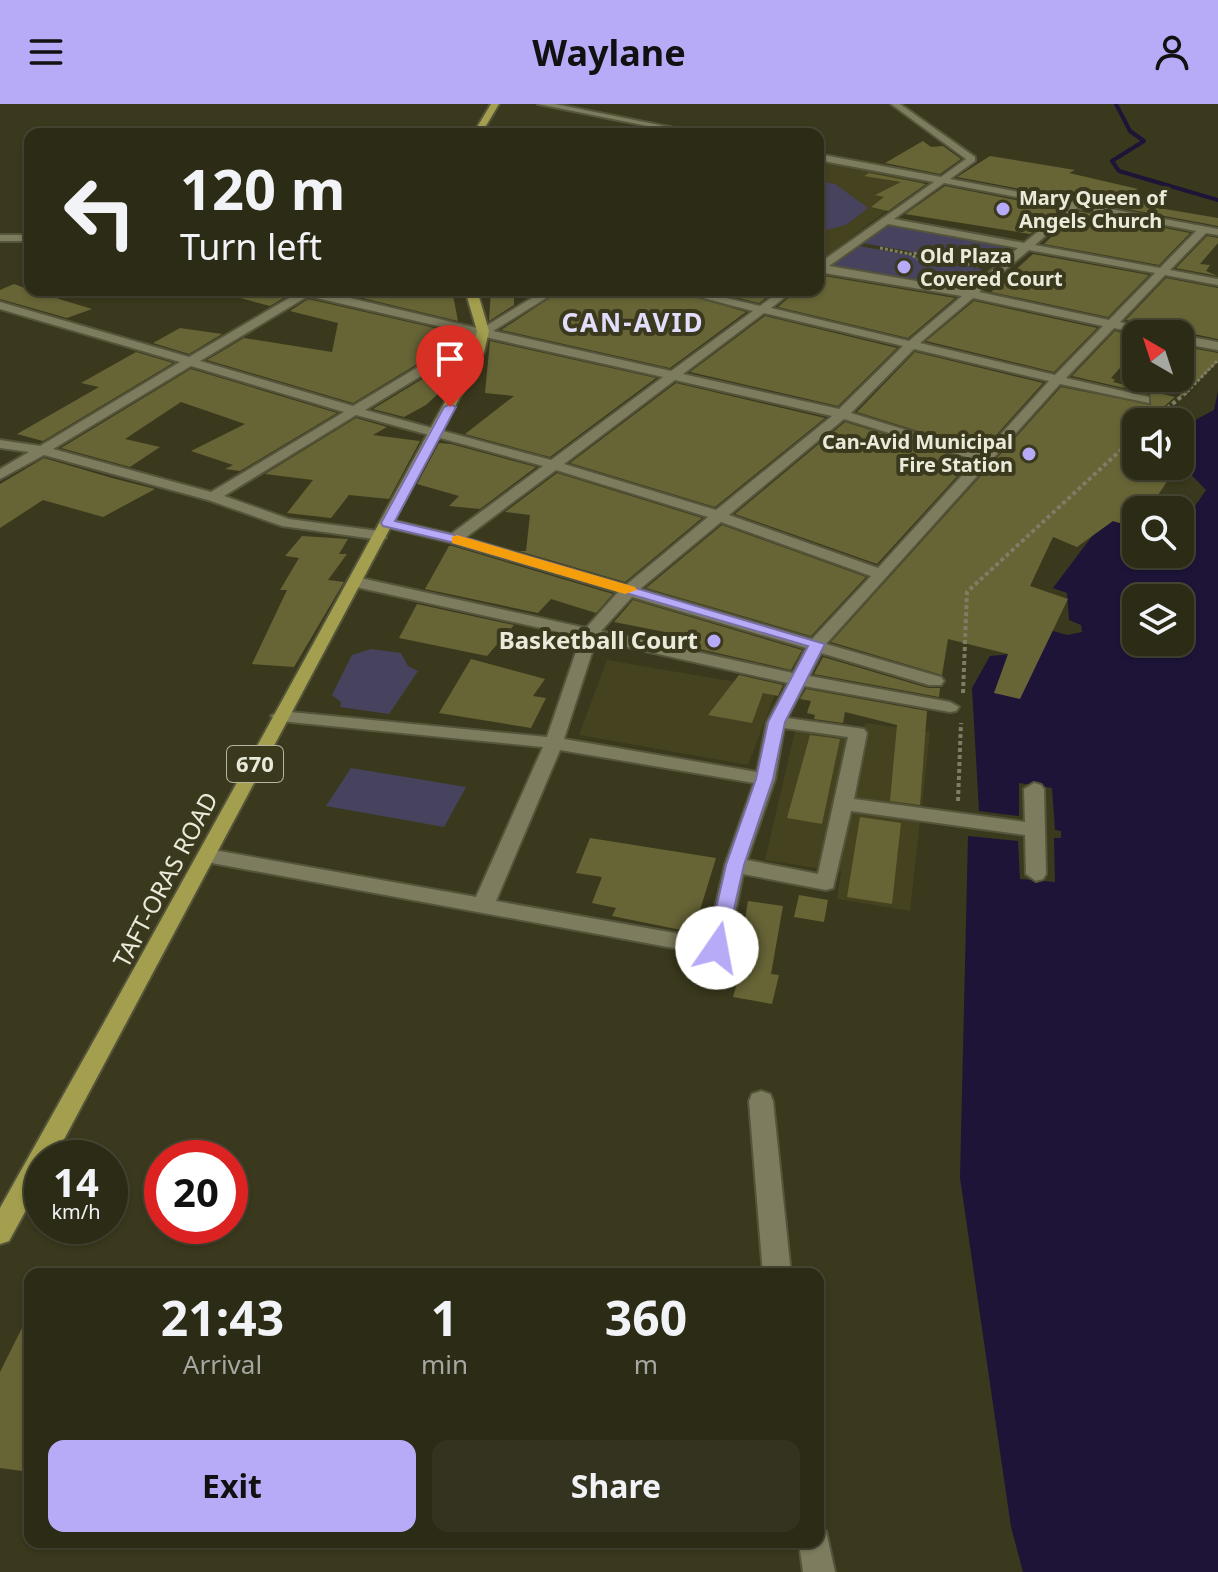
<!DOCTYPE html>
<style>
body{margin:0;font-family:"Noto Sans",sans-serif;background:#34331f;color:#f1f3f6;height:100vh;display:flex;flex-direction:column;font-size:30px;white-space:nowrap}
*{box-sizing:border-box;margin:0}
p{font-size:26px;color:#a6a7a1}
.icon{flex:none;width:44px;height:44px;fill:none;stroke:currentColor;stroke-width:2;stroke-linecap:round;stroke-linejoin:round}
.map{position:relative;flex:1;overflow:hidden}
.side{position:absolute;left:24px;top:1164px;width:800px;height:280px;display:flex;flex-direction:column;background:#2c2b16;border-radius:16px;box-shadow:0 2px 6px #0004,0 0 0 2px #484735}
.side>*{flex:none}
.top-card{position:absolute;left:24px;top:24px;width:800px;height:168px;border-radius:16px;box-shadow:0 2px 6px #0004,0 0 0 2px #484735;background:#2c2b16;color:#f1f3f6;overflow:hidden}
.needle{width:52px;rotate:321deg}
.fabs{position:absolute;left:1122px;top:216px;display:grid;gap:16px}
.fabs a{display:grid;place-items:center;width:72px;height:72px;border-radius:16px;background:#2c2b16;box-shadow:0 2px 6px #0004,0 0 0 2px #484735;font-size:40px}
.speed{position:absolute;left:24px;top:1036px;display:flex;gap:16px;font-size:40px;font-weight:700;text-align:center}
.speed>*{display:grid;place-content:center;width:104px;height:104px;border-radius:50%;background:#2c2b16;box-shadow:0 2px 6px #0004,0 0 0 2px #484735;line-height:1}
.speed small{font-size:20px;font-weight:400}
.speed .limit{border:12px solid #d22;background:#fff;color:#111}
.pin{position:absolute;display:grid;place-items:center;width:68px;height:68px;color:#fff;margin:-82px -34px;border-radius:50% 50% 50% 0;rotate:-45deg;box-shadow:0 0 8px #0007}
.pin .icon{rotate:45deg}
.me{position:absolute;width:88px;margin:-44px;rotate:12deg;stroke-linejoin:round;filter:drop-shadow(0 0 6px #0008)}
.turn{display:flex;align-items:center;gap:28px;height:168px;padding:0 24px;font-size:36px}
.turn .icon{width:104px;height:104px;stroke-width:2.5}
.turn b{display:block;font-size:56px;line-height:68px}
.eta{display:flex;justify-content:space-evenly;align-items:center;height:136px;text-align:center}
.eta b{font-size:48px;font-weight:700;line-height:56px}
.primary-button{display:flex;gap:16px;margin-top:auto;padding:16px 24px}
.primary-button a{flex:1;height:92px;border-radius:16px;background:#b7abf8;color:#111;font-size:32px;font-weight:700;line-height:92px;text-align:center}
.primary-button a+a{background:#34331f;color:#f1f3f6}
header{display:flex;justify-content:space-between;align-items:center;height:104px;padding:0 24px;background:#b7abf8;color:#111;font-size:36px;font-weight:700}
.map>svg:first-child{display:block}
.built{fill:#44421f}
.green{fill:#47435e}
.water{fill:#1d1438;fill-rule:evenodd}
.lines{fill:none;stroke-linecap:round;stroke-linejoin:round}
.stream{stroke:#1d1438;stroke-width:4}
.building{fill:#676536}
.minor-casing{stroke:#55553c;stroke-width:4}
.major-casing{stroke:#55553c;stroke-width:4}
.path-far1{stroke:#7e7d66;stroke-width:3;stroke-dasharray:3 2;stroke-linecap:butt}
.path{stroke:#7e7d66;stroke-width:4;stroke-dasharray:4 3;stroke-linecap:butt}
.minor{fill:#7d7c5e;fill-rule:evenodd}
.major{fill:#a39f4e;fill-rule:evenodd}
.route{fill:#b7abf8;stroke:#776fa1;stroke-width:2}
.slow{fill:#f59e0b}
.poi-dot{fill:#b7abf8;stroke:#3a391d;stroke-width:3}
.labels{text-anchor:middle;stroke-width:8;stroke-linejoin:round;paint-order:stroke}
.far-poi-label{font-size:20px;font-weight:bold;fill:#eaeada;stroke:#3a391d;text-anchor:start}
.shield{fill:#3a391d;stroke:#b5b5a1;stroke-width:2}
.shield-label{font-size:22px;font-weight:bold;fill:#eaeada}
.poi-label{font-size:24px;font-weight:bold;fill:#eaeada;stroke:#3a391d;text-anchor:end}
.street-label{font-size:24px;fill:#eaeada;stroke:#3a391d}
.far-district-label{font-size:26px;font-weight:bold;letter-spacing:2px;fill:#e1ddfb;stroke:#3a391d}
</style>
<header><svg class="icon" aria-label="menu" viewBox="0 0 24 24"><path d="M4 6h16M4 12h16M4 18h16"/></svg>Waylane<svg class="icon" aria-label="person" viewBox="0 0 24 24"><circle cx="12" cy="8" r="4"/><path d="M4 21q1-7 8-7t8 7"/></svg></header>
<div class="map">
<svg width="1218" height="1468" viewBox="0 0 1218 1468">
<rect width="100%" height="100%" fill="#3a391d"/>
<g class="built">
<path d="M818 53 930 74 818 158Z"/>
<path d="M607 556 777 585 748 661 579 631Z"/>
<path d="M865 619 930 628 910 807 837 795 841 768 765 756 795 627 862 636Z"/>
</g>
<g class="green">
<path d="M818 77 835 80 868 104 846 121 818 128Z"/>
<path d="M881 120 1008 142 987 161 857 138Z"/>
<path d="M854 141 982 165 959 186 825 161Z"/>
<path d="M371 545 401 549 408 562 418 567 389 610 340 603 341 598 332 591 352 551Z"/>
<path d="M351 664 466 683 444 723 326 702Z"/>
</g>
<path class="water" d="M1218 287V1468H1023L1011 1423 960 1074 968 732 1018 737 1020 775 1055 778 1054 734H1061V727L1055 726 1052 684 1019 679V712L979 707 972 584 990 552 1036 548 1046 525 1067 531 1082 528 1081 521 1069 516 1067 489 1053 484 1105 415 1127 421 1136 415V450H1180V424L1206 386 1180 359C1180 323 1183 322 1214 306ZM1136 494H1180V538H1136Z"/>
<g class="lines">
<path class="stream" d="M1116 0 1130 27 1144 37 1112 57 1119 67 1218 96"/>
</g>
<g class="building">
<path d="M923 37 931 43 943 42 961 55 940 70 885 59Z"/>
<path d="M990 52 1075 66 1069 69 1138 85 1123 92 1159 98 1153 103 1218 114V122L957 73Z"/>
<path d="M869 69 926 80 888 107 871 103 884 93 875 91 901 78 864 72Z"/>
<path d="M945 82 1061 105 1030 130 905 110Z"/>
<path d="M1078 107 1190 129 1159 161 1044 140Z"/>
<path d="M1207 132 1218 134V139L1200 160 1210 161 1206 167 1218 172 1176 164Z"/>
<path d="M1033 150 1149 171 1108 213 991 188Z"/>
<path d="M818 171 955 194 908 234 778 203 797 186H818Z"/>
<path d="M1166 174 1218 184V235L1126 216Z"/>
<path d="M14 180 30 186 92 205 67 214 0 195V186Z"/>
<path d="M241 186H286L290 190 270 202 240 194Z"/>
<path d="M329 186H452L458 217Z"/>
<path d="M491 186H514V201L489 217Z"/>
<path d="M562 186H670L746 208 670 264 501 226Z"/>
<path d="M706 186H776L759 199Z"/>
<path d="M308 195 461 230 462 233 353 299 207 256 244 234 332 248 338 219 290 207Z"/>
<path d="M974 197 1097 224 1054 268 926 237Z"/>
<path d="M765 212 897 244 838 302 690 268Z"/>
<path d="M180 224 222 230 189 250 153 239Z"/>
<path d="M1115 227 1136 232V246L1111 274 1115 276 1113 278 1175 293 1153 312 1136 307V362L1174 367 1148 406H1136L1127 421 1113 417 1077 443 1053 433 1030 482 1068 495 1020 595 994 589 1008 550 948 535 942 571 831 538 1061 283 1151 301 1150 290 1072 272Z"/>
<path d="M490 237 656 274 550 353 465 330 514 292 485 289Z"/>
<path d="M1180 242 1218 249V258L1180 294Z"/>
<path d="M136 248 173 259 43 337 17 330 99 283 81 279Z"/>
<path d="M915 248 1043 279 982 347 857 308Z"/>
<path d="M465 249 448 285H443L426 301 404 313 373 305Z"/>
<path d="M191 265 337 309 240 367 225 365 233 361 191 347 245 320 181 298 125 335 160 343 130 363 61 344Z"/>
<path d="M676 279 825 314 715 403 570 359Z"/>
<path d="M356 314 387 323 373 331 420 337 389 395 349 391 331 414 287 409 313 376 265 370Z"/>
<path d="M845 318 971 357 877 460 735 410Z"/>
<path d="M439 339 451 340 536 363 480 405 449 402 459 392 417 380Z"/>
<path d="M44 354 112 374 155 385 103 413 43 396 0 424V380Z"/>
<path d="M557 369 702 414 625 478 519 447H526L530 411 505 408Z"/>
<path d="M722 421 866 473 811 532 646 484Z"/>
<path d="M302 432 348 435 339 450H347L328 476 344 478 294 563 252 560 287 486H280L299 454 285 452Z"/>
<path d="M449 442H452L613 490 596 509 551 495 538 509 425 485Z"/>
<path d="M633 496 802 546 791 566 669 538 675 530 614 518Z"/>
<path d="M417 500 514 521 487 552 399 534Z"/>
<path d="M823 553 928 584H940L939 593 814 570Z"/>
<path d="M471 555 545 575 533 592 546 594 531 624 439 609Z"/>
<path d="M739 571 783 581 778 592 763 589 752 619 708 611Z"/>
<path d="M806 585 927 607 920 701 890 697 897 621 845 608 843 619 814 615 815 611 807 609 811 597 800 595Z"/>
<path d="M810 631 840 635 822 720 787 714Z"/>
<path d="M860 713 901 719 892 800 847 793Z"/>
<path d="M590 734 716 754 700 806 711 808 706 831 612 812 616 804 592 799 602 773 576 769Z"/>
<path d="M799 791 828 796 824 818 794 813Z"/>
<path d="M748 797 783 802 771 870 779 871 772 900 733 893 746 848 738 847 740 838 733 836 737 813 745 815Z"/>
<path d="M30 1208V1368L0 1364V1268Z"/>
</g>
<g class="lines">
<g class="minor-casing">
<g id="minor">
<path d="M538 0H555L704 30H687Z"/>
<path d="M891 0H900L975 53V57L950 75 1218 125V131L1206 129 1170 166 1218 175V181L1165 171 1120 218 1164 230H1142L1114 224 1066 274 1149 293V299L1060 280 826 540 941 573 944 577 941 581H929L821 549 809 572 950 598 959 603 956 607 950 608 804 582 787 614 864 625 867 629 854 695 1025 718 1024 685 1034 679 1041 681 1044 685 1046 770 1043 775 1036 777 1026 770 1025 731 851 707 833 784 826 786 743 770 728 844 725 850 717 852 201 757 198 752 208 745 476 793 543 643 280 617 271 612 280 607 547 633 581 533 356 483 348 478 356 473 586 524 618 488 449 438 382 422 380 419 387 415 451 430 543 362 356 311 224 392 289 415 386 428V434L381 436 282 422 208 396 44 351 0 375V365L29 348 0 344V336L40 342 180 258 0 205V198L189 253 296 190 289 186H316L481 225 545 186H559L493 227 671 267 753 207 673 186H693L760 202 781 186H794L771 204 909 237 962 192 818 168V160L934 78 818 56V50L941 73 966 55ZM944 79 1068 103 1024 139 894 115ZM1077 104 1196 127 1160 164 1035 141ZM888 120 1018 144 968 186 829 162ZM1029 146 1155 169 1109 216 979 188ZM308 192 473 230 353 302 200 257ZM973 194 1103 222 1055 271 920 239ZM764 209 903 242 839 305 683 270ZM485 233 663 273 551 356 365 306ZM914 245 1049 277 983 350 851 309ZM191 262 344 308 211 388 53 345ZM675 276 832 312 716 406 564 360ZM844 315 976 356 878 464 729 411ZM556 366 708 413 626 481 465 434ZM721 418 871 472 812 535 640 485ZM632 493 806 544 793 569 601 527ZM596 536 788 579 767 618 757 668 564 635ZM784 624 848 633 818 770 747 756 775 675ZM560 646 754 679 725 761 708 835 496 797Z"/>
<rect x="0" y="131" width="30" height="6"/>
<path d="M1180 231 1218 238V246L1180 239Z"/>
<path d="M761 987 770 990 773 997 791 1170H763L749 997 752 990Z"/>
<path d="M818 1423 826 1427 835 1468H803L799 1438H818Z"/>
</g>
</g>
<g class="major-casing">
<g id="major">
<path d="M491 0H499L481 30H473Z"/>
<path d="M465 186H477L489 227 484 248 54 1054H42V1077L9 1137 0 1140V1104C160 820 317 535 472 248L477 227Z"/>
</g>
</g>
<g class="path-far1">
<path d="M880 144 910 150"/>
<path d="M927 148 932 154 918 155 910 150Z"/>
<path d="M932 154 978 162"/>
<path d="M1187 288 1217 257"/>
</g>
<g class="path">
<path d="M1151 318 1189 286"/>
<path d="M963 589 967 488 1136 332"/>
<path d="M958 697 961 619"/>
</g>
<use href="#minor" class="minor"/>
<use href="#major" class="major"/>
</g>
<path class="route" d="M450 300 456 303 395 417 459 432 825 540 785 618 773 675 744 761 724 849 717 851 707 844 726 761 756 675 768 618 808 542 451 438 383 422 381 419 444 303Z"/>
<path class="slow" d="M457 431 635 483 637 486 625 490 452 439V433Z"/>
<g class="poi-dot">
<circle cx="1003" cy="105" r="8"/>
<circle cx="904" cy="163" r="8"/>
<circle cx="1029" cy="350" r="8"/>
<circle cx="714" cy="537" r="8"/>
</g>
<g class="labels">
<g class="far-poi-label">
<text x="1019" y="101">Mary Queen of<tspan x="1019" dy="23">Angels Church</tspan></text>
<text x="920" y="159">Old Plaza<tspan x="920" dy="23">Covered Court</tspan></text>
<text x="1013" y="345" text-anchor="end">Can-Avid Municipal<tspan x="1013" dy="23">Fire Station</tspan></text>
</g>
<rect class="shield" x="227" y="642" width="56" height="36" rx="6"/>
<g class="shield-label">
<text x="255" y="668">670</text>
</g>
<g class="poi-label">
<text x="698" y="545">Basketball Court</text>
</g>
<g class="street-label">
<text transform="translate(166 776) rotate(-62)" y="8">TAFT-ORAS ROAD</text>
</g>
<g class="far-district-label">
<text x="633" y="228">CAN-AVID</text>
</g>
</g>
</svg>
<div class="fabs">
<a><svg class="needle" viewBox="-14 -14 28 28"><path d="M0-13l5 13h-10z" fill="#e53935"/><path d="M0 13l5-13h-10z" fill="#a6a7a1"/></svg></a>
<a><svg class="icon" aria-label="sound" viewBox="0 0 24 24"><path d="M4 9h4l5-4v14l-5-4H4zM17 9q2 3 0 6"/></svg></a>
<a><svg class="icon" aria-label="search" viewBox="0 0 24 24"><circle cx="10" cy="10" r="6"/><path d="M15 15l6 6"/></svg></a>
<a><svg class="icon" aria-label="layers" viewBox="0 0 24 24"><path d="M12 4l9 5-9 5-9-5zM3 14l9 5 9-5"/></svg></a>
</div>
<div class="speed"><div>14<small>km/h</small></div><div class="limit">20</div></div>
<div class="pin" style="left:450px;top:303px;background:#d93025"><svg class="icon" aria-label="arrive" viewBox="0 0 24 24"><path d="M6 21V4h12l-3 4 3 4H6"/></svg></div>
<svg class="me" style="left:717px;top:844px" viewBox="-20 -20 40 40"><circle r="19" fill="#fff"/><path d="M0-13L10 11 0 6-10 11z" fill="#b7abf8"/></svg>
<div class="top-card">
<div class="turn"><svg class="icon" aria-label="left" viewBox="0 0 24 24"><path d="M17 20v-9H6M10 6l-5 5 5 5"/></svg><div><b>120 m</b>Turn left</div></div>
</div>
<section class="side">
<div class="eta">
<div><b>21:43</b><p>Arrival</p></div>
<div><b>1</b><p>min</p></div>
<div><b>360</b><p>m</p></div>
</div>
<div class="primary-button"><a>Exit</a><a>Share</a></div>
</section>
</div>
